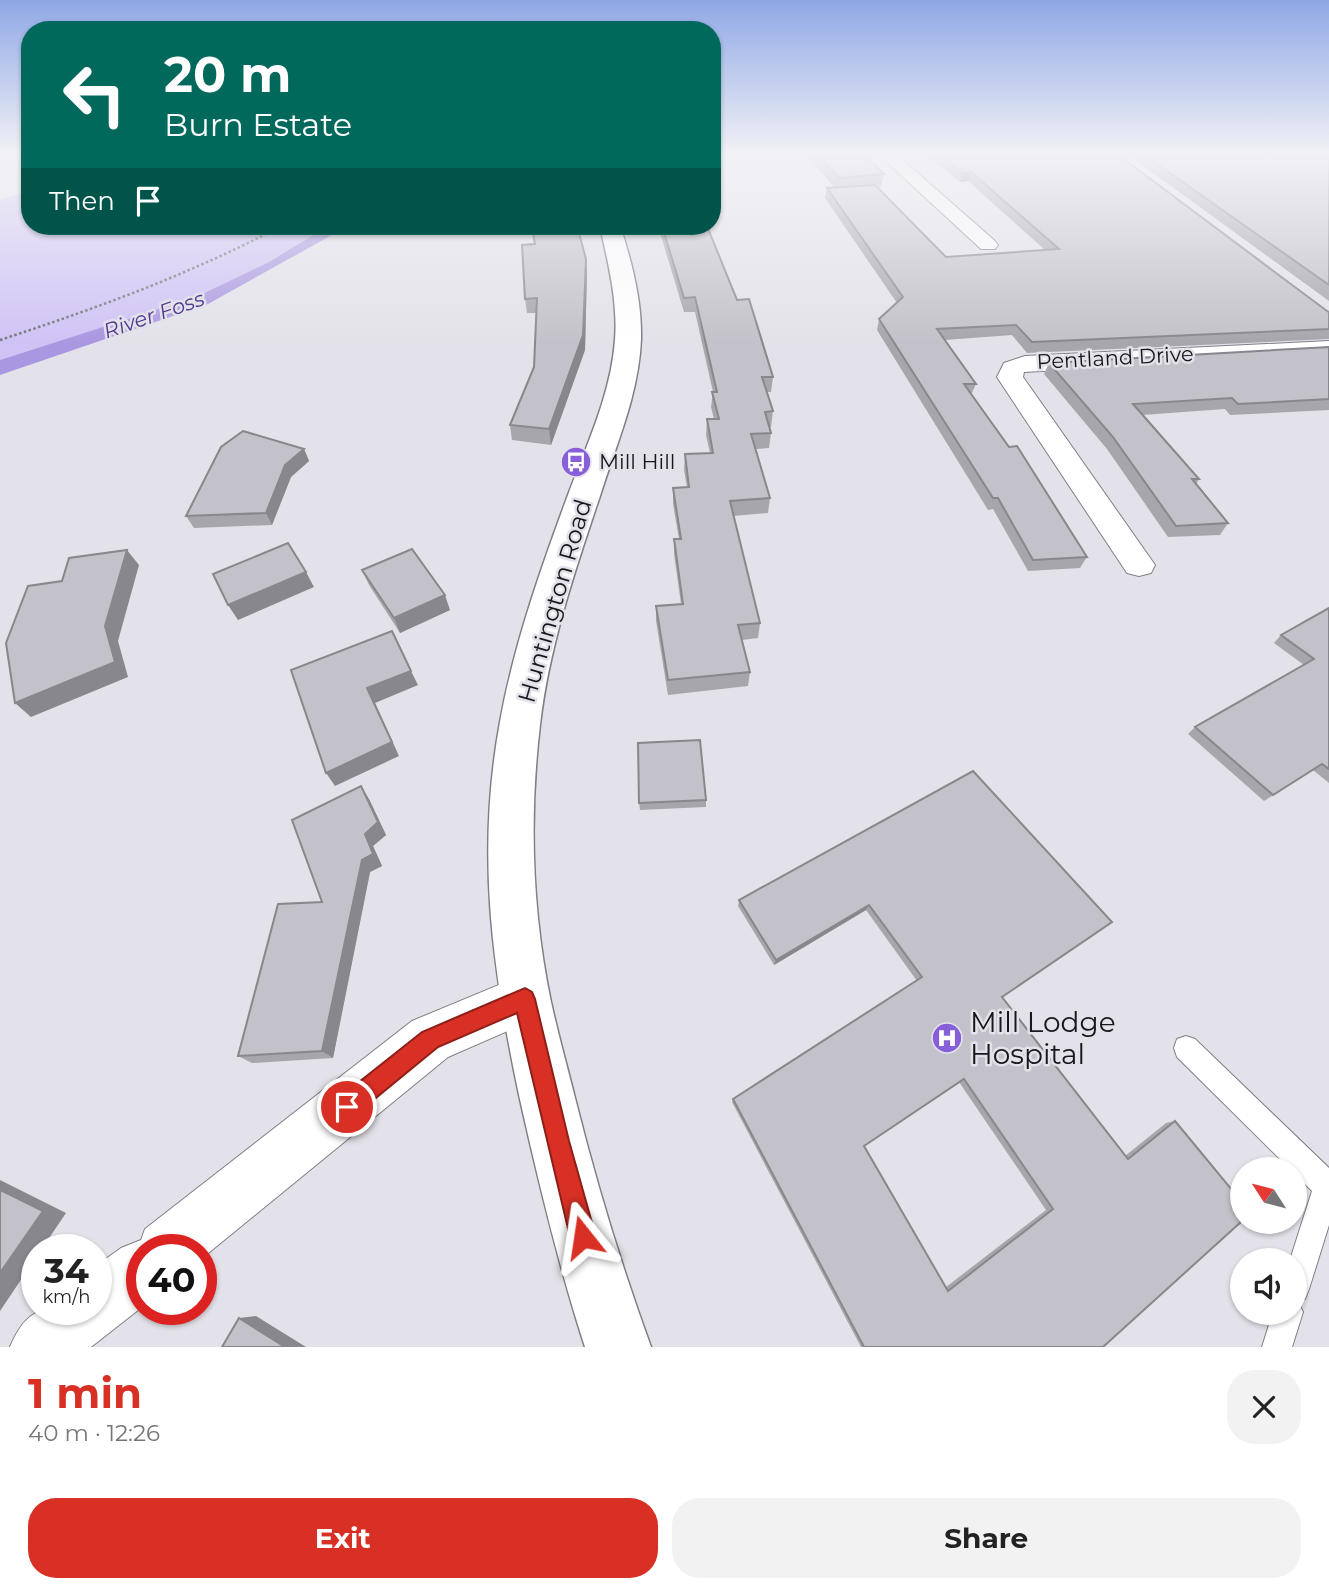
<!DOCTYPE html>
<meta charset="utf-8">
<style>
body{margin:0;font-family:Montserrat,sans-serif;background:#f2f2f2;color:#222;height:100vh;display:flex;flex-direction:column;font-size:26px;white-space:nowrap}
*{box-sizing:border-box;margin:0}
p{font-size:23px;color:#767676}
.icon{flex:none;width:38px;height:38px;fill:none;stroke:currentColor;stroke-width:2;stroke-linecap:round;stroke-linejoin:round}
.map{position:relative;height:1347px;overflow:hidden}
.sheet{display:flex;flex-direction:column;background:#fff;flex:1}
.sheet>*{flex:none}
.hud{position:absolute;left:21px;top:21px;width:700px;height:214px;border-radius:28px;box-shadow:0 2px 5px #0004;background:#00695c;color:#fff;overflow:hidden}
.needle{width:46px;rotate:306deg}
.fabs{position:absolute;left:1230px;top:1157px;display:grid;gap:14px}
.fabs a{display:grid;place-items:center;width:77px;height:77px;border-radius:50%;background:#fff;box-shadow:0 2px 5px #0004;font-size:35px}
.speed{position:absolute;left:21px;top:1234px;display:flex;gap:14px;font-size:35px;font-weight:700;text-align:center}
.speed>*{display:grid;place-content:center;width:91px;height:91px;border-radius:50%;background:#fff;box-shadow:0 2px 5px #0004;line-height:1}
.speed small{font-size:18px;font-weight:400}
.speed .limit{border:10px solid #d22;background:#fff;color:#111}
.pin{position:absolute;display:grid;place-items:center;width:60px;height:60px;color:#fff;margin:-30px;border:4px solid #fff;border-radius:50%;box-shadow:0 2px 7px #0007}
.me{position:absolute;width:77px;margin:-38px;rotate:345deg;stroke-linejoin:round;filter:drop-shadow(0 0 5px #0008)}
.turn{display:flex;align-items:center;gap:24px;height:147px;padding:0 28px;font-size:32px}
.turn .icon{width:91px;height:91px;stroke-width:2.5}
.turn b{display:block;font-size:49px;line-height:60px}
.then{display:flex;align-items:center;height:66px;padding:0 28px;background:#0003;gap:14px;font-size:26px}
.round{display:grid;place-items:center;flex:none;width:74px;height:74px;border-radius:28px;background:#f2f2f2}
.headline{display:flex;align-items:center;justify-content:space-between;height:119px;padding:0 28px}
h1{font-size:42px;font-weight:700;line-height:52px;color:#d93025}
.cta{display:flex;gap:14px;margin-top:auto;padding:14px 28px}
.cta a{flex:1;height:80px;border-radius:28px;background:#d93025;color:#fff;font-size:28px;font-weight:700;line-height:80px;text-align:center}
.cta a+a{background:#f2f2f2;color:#222}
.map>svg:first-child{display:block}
.green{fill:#cfc3f5}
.water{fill:#aa97e1}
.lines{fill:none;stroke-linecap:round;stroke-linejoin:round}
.service-casing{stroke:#807e86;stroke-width:2}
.minor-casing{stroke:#807e86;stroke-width:2}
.tertiary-casing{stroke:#807e86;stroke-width:3}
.path{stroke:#76757a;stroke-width:2.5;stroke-dasharray:2.5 2.5;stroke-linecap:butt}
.service{fill:#fff;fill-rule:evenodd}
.minor{fill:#fff;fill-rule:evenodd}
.tertiary{fill:#fff;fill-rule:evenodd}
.wall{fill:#a8a6ad;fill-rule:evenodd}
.shaded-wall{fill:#88878d}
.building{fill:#c3c1c9;stroke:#88878d;stroke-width:2;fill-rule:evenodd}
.route{fill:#d93025;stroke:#8d1f18;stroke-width:2}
.labels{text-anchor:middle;stroke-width:5;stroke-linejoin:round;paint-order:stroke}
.far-water-label{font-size:21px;font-style:italic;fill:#54388e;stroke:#e3e2ea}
.far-street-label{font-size:21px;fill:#18171a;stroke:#e3e2ea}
.far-poi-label{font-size:21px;fill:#18171a;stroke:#e3e2ea;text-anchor:start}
.street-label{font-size:24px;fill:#18171a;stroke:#e3e2ea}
.near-poi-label{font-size:28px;fill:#18171a;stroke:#e3e2ea;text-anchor:start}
</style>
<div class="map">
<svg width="1329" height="1347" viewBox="0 0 1329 1347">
<rect width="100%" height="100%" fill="#e3e2ea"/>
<path class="green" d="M30 191V226H328L269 262 196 297 0 360V200Z"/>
<path class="water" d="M328 226H348L208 304 0 375V360L196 297 269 262Z"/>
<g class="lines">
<g class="service-casing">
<path id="service" d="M1186 1036 1195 1039 1329 1168V1225L1309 1289 1305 1299 1298 1302 1303 1312 1292 1347H1262L1273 1312H1295V1260H1290L1312 1191 1295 1174V1169H1290L1177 1057 1174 1048 1177 1039Z"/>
</g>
<g class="minor-casing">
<g id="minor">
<path d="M878 154H896L995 241 998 245 995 249H981Z"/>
<path d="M1329 341V355L1024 372 1023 377 1155 565 1151 573 1139 576 1127 573 997 377 1004 363 1025 356Z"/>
<path d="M525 974 542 982 550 999 542 1016 448 1057 201 1259V1250H142V1307L91 1347H10C30 1299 51 1309 96 1309V1266L121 1248 141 1240 145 1229 412 1021Z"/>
</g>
</g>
<g class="tertiary-casing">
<path id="tertiary" d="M600 226H620C632 262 642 301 641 339 639 394 616 445 600 496 575 570 549 647 540 725 529 817 532 911 551 1002 558 1034 567 1066 575 1098 596 1182 621 1265 651 1347H585C558 1264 538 1180 519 1095 492 967 476 852 500 722 514 644 541 568 568 495 587 444 611 394 615 340 618 301 608 263 600 226Z"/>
</g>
<path class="path" d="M0 340C97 308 191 274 281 226"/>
<use href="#service" class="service"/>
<use href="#minor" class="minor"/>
<use href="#tertiary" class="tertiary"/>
</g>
<g class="wall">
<path d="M805 154H864L884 174 881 187H878L946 257 1045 250 968 181 960 182 925 154H1117L1327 311 1329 312V339L1027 353 1012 335 945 340 976 384 971 395 1087 557 1080 568 1028 571 993 509 988 510 877 330 879 319 897 303 825 198 827 188H835Z"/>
<path d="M1127 154H1329V301Z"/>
<path d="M531 226H577L587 273 585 350 551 445 512 440 510 425 534 367 536 313H527L525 299 534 244Z"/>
<path d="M658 226H707L737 300 773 377 771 392H767L773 411 771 427H769L771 433 769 448 756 449 770 498 768 513 733 516 760 623 758 638 742 640 750 672 748 686 668 695 656 621V606L681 604 674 554V539H679L673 504V488L687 487 684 470 685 454 710 453 706 435 707 419H714L711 407 713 392 695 312H684Z"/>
<path d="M1329 347V410L1230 415 1225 409 1142 415 1199 479 1196 484 1228 523 1220 535 1168 537 1107 449 1044 374 1049 363Z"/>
<path d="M304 449 309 461 291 477 272 525 194 528 186 516Z"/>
<path d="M362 570 450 610 400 633 369 585Z"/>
<path d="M1329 608V783L1313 770 1264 801 1188 734 1195 727 1304 665 1274 643 1281 635Z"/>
<path d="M973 771 1002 998 1125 1156 1166 1123 1175 1121 1103 1347H861L732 1102 733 1099 917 981 866 910 774 965 738 906 739 900ZM959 1082 1046 1210 946 1287 864 1146Z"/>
<path d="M369 799 386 835 373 846 382 866 370 872 333 1058 252 1063 238 1056 322 902Z"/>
<path d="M706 800V807L640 810 639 803Z"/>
</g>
<g class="shaded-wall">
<path d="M971 172 968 181 960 182 962 173Z"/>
<path d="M586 259 587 273 585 350 551 445 549 429Z"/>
<path d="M304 449 309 461 291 477 272 525 266 513 285 465Z"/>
<path d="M127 550 139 565 118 641 128 677 31 717 15 703 105 626Z"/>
<path d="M306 572 314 587 238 620 228 605Z"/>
<path d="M445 595 450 610 400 633 394 618Z"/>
<path d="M411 671 418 685 375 703 399 756 335 786 326 773 367 688Z"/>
<path d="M361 786 369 799 386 835 373 846 382 866 370 872 333 1058 322 1051Z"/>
<path d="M869 905 866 910 774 965 776 960Z"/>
<path d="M0 1180 66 1213 41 1250H37V1256L0 1311Z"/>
<path d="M256 1316 306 1347H285L239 1318Z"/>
</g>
<g class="building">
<path d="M818 154H864L884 174 839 178Z"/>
<path d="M938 154H1117L1327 311 1329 312V329L1032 342 1016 325 937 329 976 384H964L1009 447 1017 446 1087 557 1033 560 998 498H993L879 319 903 297 827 188 875 185 946 257 1059 249 971 172 962 173Z"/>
<path d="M1143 154H1329V285Z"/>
<path d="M532 226H577L586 259 583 335 549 429 510 425 534 367 537 298 525 299 522 245 535 244Z"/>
<path d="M662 226H707L737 300 749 299 773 377H762L773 411 765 412 771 433 751 434 770 498 730 501 760 623 738 625 750 672 668 680 656 606 683 604 674 539H681L673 488 689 487 685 454 713 453 707 419H719L712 392H717L695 297 684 298Z"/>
<path d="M1329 347V399L1238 404 1232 398 1133 404 1199 479H1192L1228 523 1176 526 1113 437 1049 363Z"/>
<path d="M243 431 304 449 285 465 266 513 186 516 221 447Z"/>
<path d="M288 543 306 572 228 605 213 574Z"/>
<path d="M412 549 445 595 394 618 362 570Z"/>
<path d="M127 550 105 626 115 662 15 703 6 643 28 586 62 581 69 558Z"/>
<path d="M1329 608V769L1322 764 1273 795 1195 727 1314 659 1281 635Z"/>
<path d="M392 631 411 671 367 688 392 742 326 773 291 670Z"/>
<path d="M700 740 706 800 639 803 638 743Z"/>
<path d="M973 771 1112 922 1002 997 1128 1159 1175 1121 1242 1202V1221L1103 1347H864L733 1099 922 977 869 905 776 960 739 900ZM964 1079 1053 1209 948 1291 864 1146Z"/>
<path d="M361 786 378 822 365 834 373 854 362 860 322 1051 238 1056 278 904 322 902 292 820Z"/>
<path d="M0 1190 43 1211 0 1273Z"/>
<path d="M239 1318 285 1347H222Z"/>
</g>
<linearGradient id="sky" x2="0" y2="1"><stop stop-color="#8fa8e5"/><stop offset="0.45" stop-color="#f2f2f6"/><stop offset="1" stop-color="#f2f2f6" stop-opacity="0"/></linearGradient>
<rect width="1329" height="342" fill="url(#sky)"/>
<path class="route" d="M525 988 532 992 535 999 569 1141 596 1237 592 1246 583 1250 574 1246 570 1237 517 1013 438 1047 355 1115 347 1118 339 1115 335 1107 339 1098 422 1032Z"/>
<defs>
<g id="bus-disc" transform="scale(1.575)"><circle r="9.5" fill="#875fd9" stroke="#e3e2ea"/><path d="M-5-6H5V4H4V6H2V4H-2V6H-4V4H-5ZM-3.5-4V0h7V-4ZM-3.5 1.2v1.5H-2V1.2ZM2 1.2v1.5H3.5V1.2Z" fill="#fff"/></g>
<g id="hospital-disc" transform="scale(1.575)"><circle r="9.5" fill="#875fd9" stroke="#e3e2ea"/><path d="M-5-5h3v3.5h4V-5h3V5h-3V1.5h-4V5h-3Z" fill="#fff"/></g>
</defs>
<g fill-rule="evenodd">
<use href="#bus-disc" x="576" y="462"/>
<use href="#hospital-disc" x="947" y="1038"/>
</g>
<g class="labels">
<g class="far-water-label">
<text transform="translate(154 315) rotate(-19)" y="7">River Foss</text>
</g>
<g class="far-street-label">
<text transform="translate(1115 358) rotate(-3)" y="7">Pentland Drive</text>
</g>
<g class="far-poi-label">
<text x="599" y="469">Mill Hill</text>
</g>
<g class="street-label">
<text transform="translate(555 601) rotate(-74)" y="8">Huntington Road</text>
</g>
<g class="near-poi-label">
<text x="970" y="1032">Mill Lodge<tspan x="970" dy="32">Hospital</tspan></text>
</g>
</g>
</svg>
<div class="fabs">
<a><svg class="needle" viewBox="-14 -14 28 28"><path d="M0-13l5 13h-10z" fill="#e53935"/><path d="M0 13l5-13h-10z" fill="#767676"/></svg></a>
<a><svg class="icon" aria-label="sound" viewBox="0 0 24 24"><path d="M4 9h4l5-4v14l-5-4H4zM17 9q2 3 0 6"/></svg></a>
</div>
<div class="speed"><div>34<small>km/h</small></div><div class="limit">40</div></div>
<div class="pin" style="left:347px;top:1107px;background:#d93025"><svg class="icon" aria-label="arrive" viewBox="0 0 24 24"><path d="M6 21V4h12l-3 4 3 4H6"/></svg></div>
<svg class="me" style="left:583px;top:1237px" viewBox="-20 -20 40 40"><path d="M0-17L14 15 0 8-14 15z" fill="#d93025" stroke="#fff" stroke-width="4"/></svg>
<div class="hud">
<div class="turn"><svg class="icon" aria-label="left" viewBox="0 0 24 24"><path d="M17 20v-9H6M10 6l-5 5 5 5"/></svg><div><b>20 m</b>Burn Estate</div></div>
<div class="then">Then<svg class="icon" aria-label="arrive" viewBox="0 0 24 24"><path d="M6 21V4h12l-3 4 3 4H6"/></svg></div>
</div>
</div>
<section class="sheet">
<div class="headline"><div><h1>1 min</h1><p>40 m · 12:26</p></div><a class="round"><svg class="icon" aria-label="close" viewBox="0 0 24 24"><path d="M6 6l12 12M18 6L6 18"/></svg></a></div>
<div class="cta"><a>Exit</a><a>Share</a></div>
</section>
